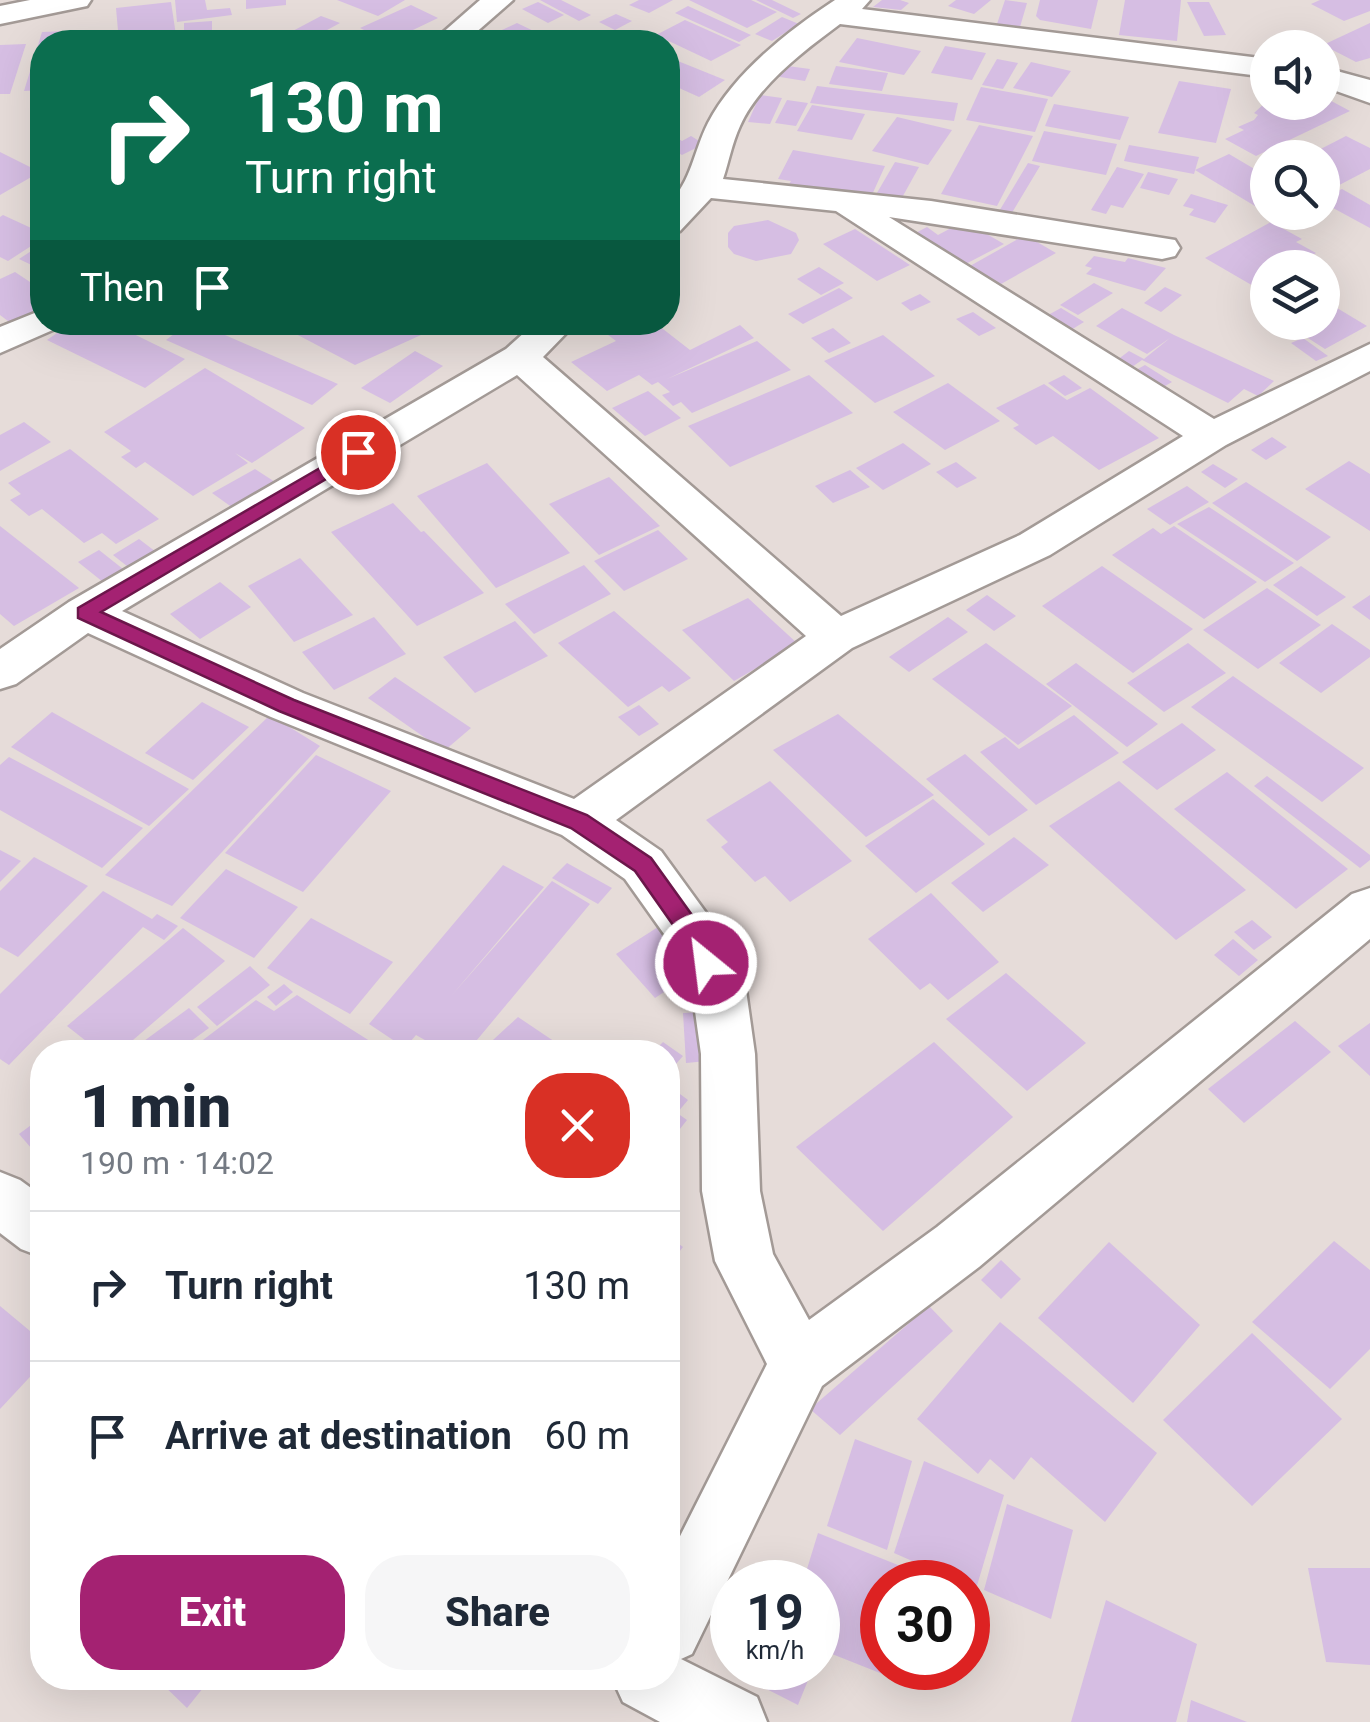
<!DOCTYPE html>
<meta charset="utf-8">
<style>
body{margin:0;font-family:Roboto,sans-serif;background:#f6f6f7;color:#1f2937;height:100vh;display:flex;flex-direction:column;font-size:38px;white-space:nowrap}
*{box-sizing:border-box;margin:0}
p{font-size:32px;color:#747a83}
.icon{flex:none;width:55px;height:55px;fill:none;stroke:currentColor;stroke-width:2;stroke-linecap:round;stroke-linejoin:round}
.map{position:relative;flex:1;overflow:hidden}
.drawer{position:absolute;left:30px;top:1040px;width:650px;height:650px;display:flex;flex-direction:column;background:#fff;border-radius:40px;box-shadow:0 10px 40px #0002}
.drawer>*{flex:none}
.banner{position:absolute;left:30px;top:30px;width:650px;height:305px;border-radius:40px;box-shadow:0 10px 40px #0002;background:#0b6e4f;color:#fff;overflow:hidden}
.tools{position:absolute;left:1250px;top:30px;display:grid;gap:20px}
.tools a{display:grid;place-items:center;width:90px;height:90px;border-radius:50%;background:#fff;box-shadow:0 10px 40px #0002;font-size:50px}
.speed{position:absolute;left:710px;top:1560px;display:flex;gap:20px;font-size:50px;font-weight:700;text-align:center}
.speed>*{display:grid;place-content:center;width:130px;height:130px;border-radius:50%;background:#fff;box-shadow:0 10px 40px #0002;line-height:1}
.speed small{font-size:25px;font-weight:400}
.speed .limit{border:15px solid #d22;background:#fff;color:#111}
.pin{position:absolute;display:grid;place-items:center;width:85px;height:85px;color:#fff;margin:-42px;border:5px solid #fff;border-radius:50%;box-shadow:0 2px 10px #0007}
.me{position:absolute;width:110px;margin:-55px;rotate:331deg;stroke-linejoin:round;filter:drop-shadow(0 0 8px #0008)}
.turn{display:flex;align-items:center;gap:35px;height:210px;padding:0 50px;font-size:45px}
.turn .icon{width:130px;height:130px;stroke-width:2.5}
.turn b{display:block;font-size:70px;line-height:85px}
.then{display:flex;align-items:center;height:95px;padding:0 50px;background:#0003;gap:20px;font-size:38px}
.round{display:grid;place-items:center;flex:none;width:105px;height:105px;border-radius:40px;background:#f6f6f7}
.head{display:flex;align-items:center;justify-content:space-between;height:170px;padding:0 50px}
h1{font-size:60px;font-weight:800;line-height:75px}
.primary-button{display:flex;gap:20px;margin-top:auto;padding:20px 50px}
.primary-button a{flex:1;height:115px;border-radius:40px;background:#a42272;color:#fff;font-size:40px;font-weight:800;line-height:115px;text-align:center}
.primary-button a+a{background:#f6f6f7;color:#1f2937}
ul{padding:0;list-style:none}
li{display:flex;align-items:center;gap:30px;height:150px;padding:0 50px;border-top:2px solid #e0e1e3}
li div{flex:1}
li b{display:block;font-size:38px}
li em{font-style:normal}
.map>svg:first-child{display:block}
.building{fill:#d6bee3}
.lines{fill:none;stroke-linecap:round;stroke-linejoin:round}
.minor-casing{stroke:#a39a96;stroke-width:5}
.minor{fill:#fff;fill-rule:evenodd}
.route{fill:#a42272;stroke:#6b164a;stroke-width:2.5}
</style>
<div class="map">
<svg width="1370" height="1722" viewBox="0 0 1370 1722">
<rect width="100%" height="100%" fill="#e6dcd9"/>
<g class="building">
<path d="M175 0H205L207 10 230 8 232 15 177 22Z"/>
<path d="M246 0H286V5L246 9Z"/>
<path d="M337 0H405L378 16Z"/>
<path d="M540 0H561L591 15 579 21Z"/>
<path d="M639 0H673L649 13 629 5Z"/>
<path d="M689 0H751L777 12 747 28Z"/>
<path d="M756 0H772L801 14 793 18Z"/>
<path d="M882 0H900L909 3 901 10 873 7Z"/>
<path d="M956 0H991L974 14 948 6Z"/>
<path d="M1005 0 1027 3 1020 27 997 24Z"/>
<path d="M1040 0H1098L1091 29 1040 20 1036 16Z"/>
<path d="M1125 0H1181L1177 41 1119 35Z"/>
<path d="M1320 0H1370V11L1344 21 1311 4Z"/>
<path d="M171 2 177 42H119L116 8Z"/>
<path d="M538 2 564 15 548 23 522 9Z"/>
<path d="M1187 2H1209L1226 35 1204 36Z"/>
<path d="M411 5 438 18 388 42 360 28Z"/>
<path d="M688 6 751 35 739 42 675 13Z"/>
<path d="M616 14 632 21 615 30 599 22Z"/>
<path d="M321 16 340 23 305 42H272Z"/>
<path d="M782 17 799 24 772 41 755 34Z"/>
<path d="M685 20 741 45 711 61 656 35Z"/>
<path d="M212 21V32L232 30 220 42H184V23Z"/>
<path d="M517 23 544 36 538 39 544 42H476Z"/>
<path d="M1370 23V58L1356 62 1323 45Z"/>
<path d="M94 30 91 42H42V90L24 91 42 32Z"/>
<path d="M344 30 367 42H315Z"/>
<path d="M857 38 921 51 904 75 839 62Z"/>
<path d="M26 44 10 94H0V45Z"/>
<path d="M945 46 986 53 972 80 931 73Z"/>
<path d="M668 57 725 80 699 97 668 83Z"/>
<path d="M997 59 1018 63 1003 89 982 85Z"/>
<path d="M1031 62 1071 71 1052 97 1013 88Z"/>
<path d="M780 65 810 69 805 81 774 76Z"/>
<path d="M836 66 888 73 882 91 829 84Z"/>
<path d="M1179 81 1231 89 1216 143 1158 133Z"/>
<path d="M817 86 958 103 954 121 810 103Z"/>
<path d="M981 87 1048 99 1035 132 966 120Z"/>
<path d="M760 95 782 98 770 124 748 122Z"/>
<path d="M1322 96 1350 111 1256 156 1225 139 1244 130 1238 127 1254 120 1258 115 1254 113 1266 102H1322Z"/>
<path d="M787 100 808 103 796 126 775 123Z"/>
<path d="M1054 104 1129 117 1120 140 1045 126Z"/>
<path d="M812 105 865 114 852 140 797 131Z"/>
<path d="M897 117 952 130 928 165 872 151Z"/>
<path d="M979 125 1033 136 997 206 941 194Z"/>
<path d="M1044 131 1117 144 1106 175 1032 161Z"/>
<path d="M668 133 682 141 691 136 704 144 682 155 668 147Z"/>
<path d="M1346 136 1370 148V169L1322 194V158H1303Z"/>
<path d="M1129 145 1199 157 1194 174 1124 161Z"/>
<path d="M793 150 885 166 871 197 788 186 791 181 778 179Z"/>
<path d="M0 152 40 172 0 195Z"/>
<path d="M1229 154 1268 177V212H1286L1275 218 1195 170Z"/>
<path d="M895 162 919 167 899 203 874 198Z"/>
<path d="M1028 163 1040 166 1010 216 998 213Z"/>
<path d="M1117 167 1144 174 1123 208 1111 205 1106 214 1091 210Z"/>
<path d="M1148 172 1178 179 1169 195 1140 188Z"/>
<path d="M1342 189 1370 205V228L1322 202V198Z"/>
<path d="M1191 194 1228 205 1215 223 1189 215 1194 209 1183 206Z"/>
<path d="M3 215 42 233V239L8 261 0 257V217Z"/>
<path d="M768 220 796 233 799 240 791 254 756 261 734 254 728 247V233L734 226Z"/>
<path d="M1271 222 1302 239 1296 242 1316 253 1290 268H1268V280L1255 287 1205 258Z"/>
<path d="M927 227 938 235 953 227 985 233 1004 244 956 269 906 238Z"/>
<path d="M855 229 910 265 877 281 823 244Z"/>
<path d="M1025 235 1056 253 1001 284 970 266Z"/>
<path d="M42 244V270L19 259Z"/>
<path d="M1094 256 1125 262 1128 258 1166 268 1145 291 1086 274 1092 268 1085 266Z"/>
<path d="M819 267 844 283 821 295 797 279Z"/>
<path d="M15 272 42 290V308L12 324 0 315V279Z"/>
<path d="M1094 283 1113 293 1078 315 1060 305Z"/>
<path d="M1165 287 1182 295 1161 312 1144 303Z"/>
<path d="M839 288 853 298 803 324 788 314Z"/>
<path d="M920 294 931 302 911 311 901 303Z"/>
<path d="M1322 299 1367 326 1325 349 1283 322H1322Z"/>
<path d="M1061 308 1084 322 1061 336 1037 321Z"/>
<path d="M1122 308 1174 335 1274 381 1258 396 1244 389 1228 403 1142 360 1122 374 1108 367 1129 351 1144 359 1170 338 1147 354 1096 326Z"/>
<path d="M973 312 996 328 979 336 956 319Z"/>
<path d="M73 322H109L185 359 145 388 47 340Z"/>
<path d="M190 322H195L338 384 312 405 166 340Z"/>
<path d="M273 322H434L421 335 355 365Z"/>
<path d="M610 322H654L690 350 740 325 754 338 667 379 757 341 791 370 692 413 681 402 673 406 662 395 670 392 658 382 652 385 639 375 607 391 571 362 616 341 599 328Z"/>
<path d="M833 328 851 343 829 353 811 338Z"/>
<path d="M883 335 935 376 875 403 824 361Z"/>
<path d="M1303 338 1328 356 1316 361 1291 343Z"/>
<path d="M415 351 443 366 390 403 361 388Z"/>
<path d="M1145 365 1172 382 1151 394 1125 376Z"/>
<path d="M205 368 305 428 252 463 235 453 248 463 193 496 145 462 136 468 121 457 131 451 104 432Z"/>
<path d="M809 375 853 413 730 467 688 426Z"/>
<path d="M1064 375 1082 388 1065 396 1048 383Z"/>
<path d="M948 383 1000 421 945 450 893 412Z"/>
<path d="M1044 384 1067 400 1090 388 1159 438 1099 470 1053 436 1036 445 1013 428 1019 425 996 408Z"/>
<path d="M648 391 681 418 645 436 612 408Z"/>
<path d="M24 422 51 442 0 471V435Z"/>
<path d="M1272 437 1287 447 1266 460 1251 450Z"/>
<path d="M903 443 931 464 883 490 856 468Z"/>
<path d="M70 449 159 519 116 544 102 533 84 543 42 509 29 516 10 500 21 494 8 483Z"/>
<path d="M1349 461 1370 474V531L1305 489Z"/>
<path d="M956 462 977 478 957 488 936 472Z"/>
<path d="M487 463 570 553 496 588 417 496Z"/>
<path d="M1213 464 1238 479 1225 488 1201 472Z"/>
<path d="M255 469 275 482 233 508 212 493Z"/>
<path d="M850 470 870 487 833 503 815 486Z"/>
<path d="M609 477 660 526 599 555 549 504Z"/>
<path d="M1246 482 1331 537 1297 561 1212 503Z"/>
<path d="M1187 486 1209 502 1170 525 1147 509Z"/>
<path d="M393 503 421 532 424 531 484 593 417 626 331 532Z"/>
<path d="M1209 507 1294 563 1265 582 1177 524Z"/>
<path d="M0 526 79 588 14 626 0 614Z"/>
<path d="M1174 526 1257 582 1204 619 1112 555 1153 528 1161 534Z"/>
<path d="M658 530 688 559 624 591 594 561Z"/>
<path d="M139 539 164 558 137 574 113 555Z"/>
<path d="M99 550 123 569 103 582 78 562Z"/>
<path d="M300 558 353 615 294 642 248 586Z"/>
<path d="M584 565 611 594 534 634 505 604Z"/>
<path d="M1102 566 1193 629 1133 673 1042 606Z"/>
<path d="M1301 566 1346 597 1317 616 1273 585Z"/>
<path d="M220 582 251 607 200 639 170 614Z"/>
<path d="M1267 588 1321 625 1258 669 1203 630Z"/>
<path d="M987 595 1016 616 994 631 966 610Z"/>
<path d="M1370 595V620L1352 607Z"/>
<path d="M748 598 798 644 734 681 682 630Z"/>
<path d="M614 611 691 678 669 692 662 686 628 707 558 643Z"/>
<path d="M374 617 406 654 334 690 302 652Z"/>
<path d="M948 617 968 632 909 672 889 657Z"/>
<path d="M515 621 548 656 475 693 443 657Z"/>
<path d="M1332 624 1370 650V657L1321 693 1279 663Z"/>
<path d="M986 643 1072 706 1018 745 932 679Z"/>
<path d="M1188 643 1226 673 1164 712 1127 683Z"/>
<path d="M1076 663 1158 724 1127 747 1046 684Z"/>
<path d="M1233 676 1364 768 1322 802 1191 707Z"/>
<path d="M395 677 471 728 444 751 368 698Z"/>
<path d="M202 702 249 727 193 780 145 753Z"/>
<path d="M639 705 659 724 639 736 618 717Z"/>
<path d="M52 712 189 789 149 826 11 747Z"/>
<path d="M838 714 934 795 866 837 773 750Z"/>
<path d="M270 715 320 746 172 906 105 875Z"/>
<path d="M1074 715 1119 753 1036 805 980 752 1005 737 1019 749Z"/>
<path d="M1182 723 1216 750 1157 790 1122 762Z"/>
<path d="M965 754 1028 810 989 836 926 779Z"/>
<path d="M316 755 391 791 303 892 225 853Z"/>
<path d="M9 757 143 828 102 868 0 810V765Z"/>
<path d="M1227 772 1348 869 1296 909 1174 809Z"/>
<path d="M1267 776 1370 855V860L1360 868 1254 786Z"/>
<path d="M770 781 852 861 790 902 765 876 755 882 721 847 728 842 706 820Z"/>
<path d="M1119 781 1246 890 1176 940 1049 826Z"/>
<path d="M933 799 985 844 916 893 865 846Z"/>
<path d="M1014 837 1049 865 983 912 951 883Z"/>
<path d="M0 850 21 861 0 882Z"/>
<path d="M34 857 88 886 18 957 0 947V891Z"/>
<path d="M567 863 612 888 598 904 552 878Z"/>
<path d="M503 865 544 887 452 995 552 881 590 904 467 1052H446L416 1035 405 1048 369 1024Z"/>
<path d="M226 869 298 907 254 958 180 918Z"/>
<path d="M103 891 152 919 157 914 178 926 164 940 143 927 9 1065 0 1059V994Z"/>
<path d="M931 893 999 962 948 1000 930 983 920 990 868 939Z"/>
<path d="M311 918 393 962 350 1014 267 968Z"/>
<path d="M1252 920 1272 937 1254 950 1234 932Z"/>
<path d="M658 927 697 970 655 998 616 954Z"/>
<path d="M183 928 225 961 119 1052H100L67 1026Z"/>
<path d="M1233 939 1258 960 1239 976 1214 955Z"/>
<path d="M250 966 270 985 217 1026 197 1007Z"/>
<path d="M1006 973 1086 1043 1027 1091 946 1019Z"/>
<path d="M284 984 293 992 276 1006 267 997Z"/>
<path d="M297 995 373 1043 361 1052H187L256 1000 274 1011Z"/>
<path d="M189 1008 209 1028 176 1052H129Z"/>
<path d="M705 1012 707 1061 686 1063 683 1013Z"/>
<path d="M518 1017 570 1052H480Z"/>
<path d="M1295 1021 1331 1052 1244 1123 1208 1089Z"/>
<path d="M1370 1023V1076L1338 1046Z"/>
<path d="M663 1042 683 1056 668 1073V1052H653Z"/>
<path d="M934 1042 1013 1117 883 1231 796 1147Z"/>
<path d="M668 1085 688 1100 677 1113 687 1120 668 1144Z"/>
<path d="M42 1117V1153L38 1156 19 1134Z"/>
<path d="M668 1236 683 1247 668 1266Z"/>
<path d="M1334 1241 1370 1270V1349L1330 1389 1252 1322Z"/>
<path d="M1109 1242 1200 1325 1133 1403 1038 1318Z"/>
<path d="M1001 1260 1021 1279 1001 1299 981 1280Z"/>
<path d="M0 1306 42 1341V1364L0 1409Z"/>
<path d="M929 1306 953 1331 840 1435 810 1409Z"/>
<path d="M1000 1322 1157 1453 1105 1522 1031 1457 1014 1480 990 1459 978 1474 917 1419Z"/>
<path d="M1252 1333 1342 1419 1252 1506 1163 1420Z"/>
<path d="M855 1439 912 1461 887 1550 827 1526Z"/>
<path d="M924 1461 1004 1495 976 1589 894 1553Z"/>
<path d="M1007 1504 1073 1530 1051 1619 984 1590Z"/>
<path d="M818 1533 918 1573 916 1582H882V1668H893L890 1677 827 1652 832 1638 818 1632V1582H803Z"/>
<path d="M1308 1568H1370V1665L1326 1662Z"/>
<path d="M1106 1600 1197 1644 1176 1722H1071Z"/>
<path d="M752 1668H813L798 1705 747 1679Z"/>
<path d="M156 1678H211L187 1708Z"/>
<path d="M1191 1700 1247 1722H1187Z"/>
</g>
<g class="lines">
<g class="minor-casing">
<g id="minor">
<path d="M30 0H91L87 6 0 24V6Z"/>
<path d="M480 0H513L465 42H432Z"/>
<path d="M835 0H870L862 9 1268 59V77L840 24C805 50 758 85 740 126 732 143 729 161 723 179L931 201 1175 240 1180 248 1175 256 1162 259 889 217 1214 419 1370 344V371L1226 445 1050 555 852 648 616 820 661 851 712 921 746 990 755 1054 760 1191 773 1254 809 1320 937 1227 1352 894 1370 888V939L979 1267 822 1386 692 1654 681 1659 757 1697 767 1722H660L623 1702 612 1678H668V1560L767 1364 715 1261 702 1191 701 1054 692 990 674 948 625 879 562 835 271 717 88 633 16 684 0 689V649L69 602 506 349 536 322H577L543 357 841 616 1020 535 1183 436 836 211 711 198 680 231 668 234V205C692 180 693 153 708 123 734 73 789 30 835 0ZM517 375 806 636 574 799 303 693 122 611Z"/>
<path d="M1322 67 1370 80V103L1322 86Z"/>
<path d="M42 310V322H60L55 329 0 353V327Z"/>
<path d="M0 1172 20 1180 42 1196V1257L21 1249 0 1233Z"/>
</g>
</g>
<use href="#minor" class="minor"/>
</g>
<path class="route" d="M358 446 365 448V456L101 612 294 700 587 815 651 858 702 929 718 963 715 970H698L685 942 635 871 571 828 279 711 78 618V608Z"/>
</svg>
<div class="tools">
<a><svg class="icon" aria-label="sound" viewBox="0 0 24 24"><path d="M4 9h4l5-4v14l-5-4H4zM17 9q2 3 0 6"/></svg></a>
<a><svg class="icon" aria-label="search" viewBox="0 0 24 24"><circle cx="10" cy="10" r="6"/><path d="M15 15l6 6"/></svg></a>
<a><svg class="icon" aria-label="layers" viewBox="0 0 24 24"><path d="M12 4l9 5-9 5-9-5zM3 14l9 5 9-5"/></svg></a>
</div>
<div class="speed"><div>19<small>km/h</small></div><div class="limit">30</div></div>
<div class="pin" style="left:358px;top:452px;background:#d93025"><svg class="icon" aria-label="arrive" viewBox="0 0 24 24"><path d="M6 21V4h12l-3 4 3 4H6"/></svg></div>
<svg class="me" style="left:706px;top:963px" viewBox="-20 -20 40 40"><circle r="17" fill="#a42272" stroke="#fff" stroke-width="3"/><path d="M0-11L8 9 0 5-8 9z" fill="#fff"/></svg>
<div class="banner">
<div class="turn"><svg class="icon" aria-label="right" viewBox="0 0 24 24"><path d="M7 20v-9h11M14 6l5 5-5 5"/></svg><div><b>130 m</b>Turn right</div></div>
<div class="then">Then<svg class="icon" aria-label="arrive" viewBox="0 0 24 24"><path d="M6 21V4h12l-3 4 3 4H6"/></svg></div>
</div>
<section class="drawer">
<div class="head"><div><h1>1 min</h1><p>190 m · 14:02</p></div><a class="round" style="background:#d93025;color:#fff"><svg class="icon" aria-label="close" viewBox="0 0 24 24"><path d="M6 6l12 12M18 6L6 18"/></svg></a></div>
<ul>
<li><svg class="icon" aria-label="right" viewBox="0 0 24 24"><path d="M7 20v-9h11M14 6l5 5-5 5"/></svg><div><b>Turn right</b></div><em>130 m</em></li>
<li><svg class="icon" aria-label="arrive" viewBox="0 0 24 24"><path d="M6 21V4h12l-3 4 3 4H6"/></svg><div><b>Arrive at destination</b></div><em>60 m</em></li>
</ul>
<div class="primary-button"><a>Exit</a><a>Share</a></div>
</section>
</div>
